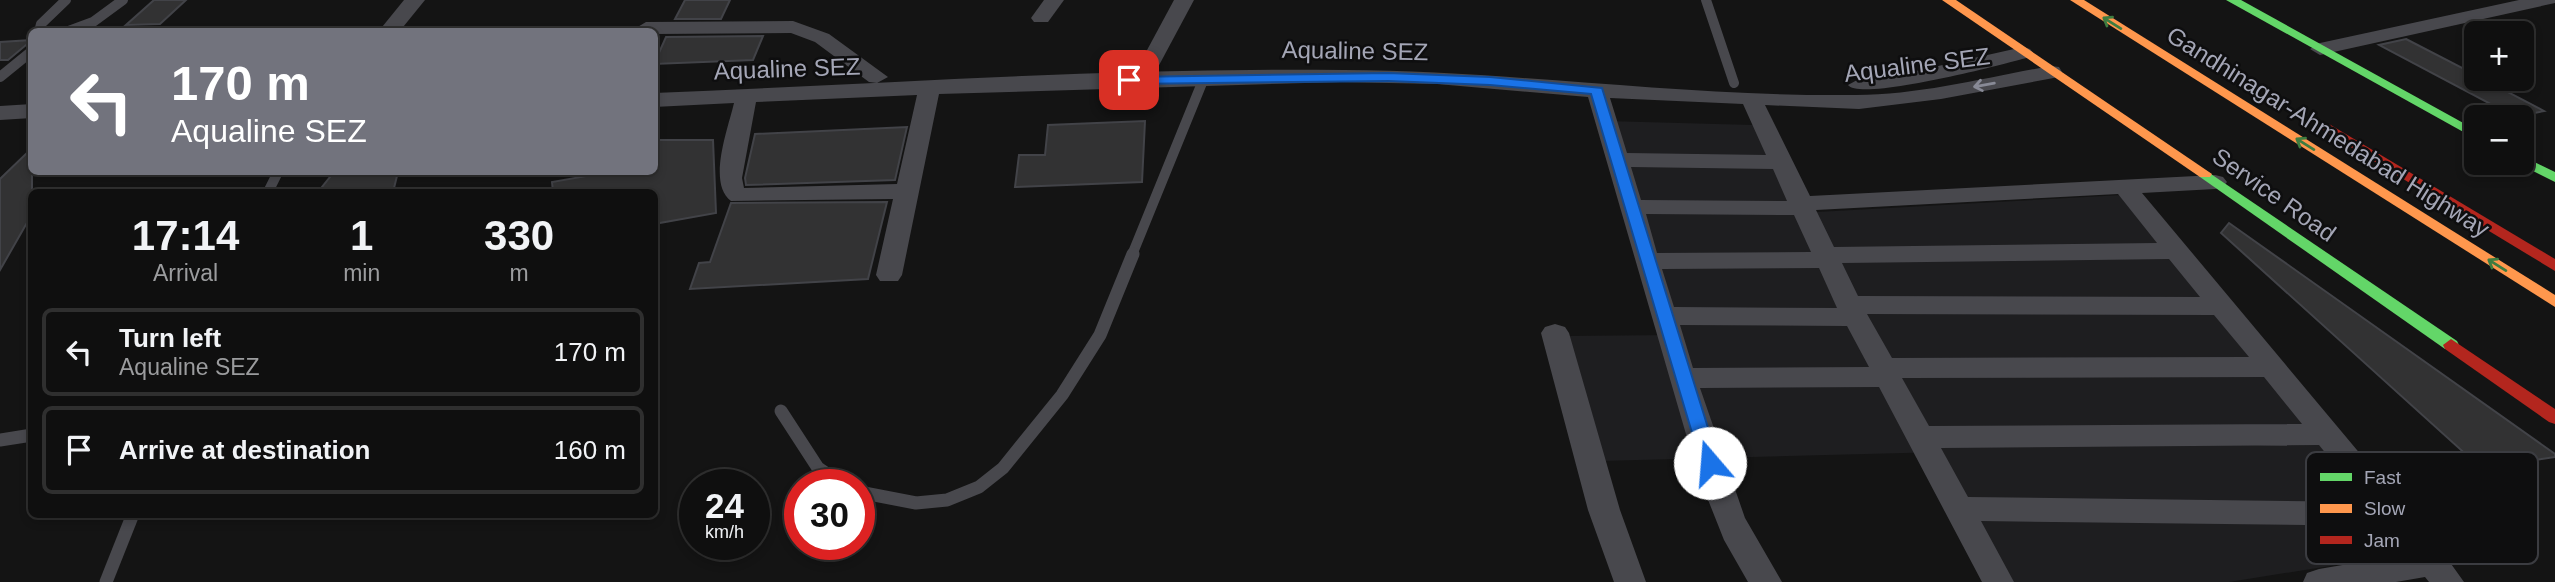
<!DOCTYPE html>
<meta charset="utf-8">
<style>
body{margin:0;font-family:Arial,sans-serif;background:#181818;color:#f1f3f6;height:100vh;display:flex;flex-direction:column;font-size:26px;white-space:nowrap}
*{box-sizing:border-box;margin:0}
p{font-size:23px;color:#9b9c9e}
.icon{flex:none;width:38px;height:38px;fill:none;stroke:currentColor;stroke-width:2;stroke-linecap:round;stroke-linejoin:round}
.map{position:relative;flex:1;overflow:hidden}
.side{position:absolute;left:28px;top:189px;width:630px;height:329px;display:flex;flex-direction:column;background:#0f0f0f;border-radius:10px;box-shadow:0 4px 10px #0003,0 0 0 2px #2f2f2f}
.side>*{flex:none}
.hud{position:absolute;left:28px;top:28px;width:630px;height:147px;border-radius:10px;box-shadow:0 4px 10px #0003,0 0 0 2px #2f2f2f;background:#72737d;color:#fff;overflow:hidden}
.tools{position:absolute;left:2464px;top:21px;display:grid;gap:14px}
.tools a{display:grid;place-items:center;width:70px;height:70px;border-radius:10px;background:#0f0f0f;box-shadow:0 4px 10px #0003,0 0 0 2px #2f2f2f;font-size:35px}
.speed{position:absolute;left:679px;top:469px;display:flex;gap:14px;font-size:35px;font-weight:700;text-align:center}
.speed>*{display:grid;place-content:center;width:91px;height:91px;border-radius:50%;background:#0f0f0f;box-shadow:0 4px 10px #0003,0 0 0 2px #2f2f2f;line-height:1}
.speed small{font-size:18px;font-weight:400}
.speed .limit{border:10px solid #d22;background:#fff;color:#111}
.pin{position:absolute;display:grid;place-items:center;width:60px;height:60px;color:#fff;margin:-30px;border-radius:14px;box-shadow:0 4px 10px #0006}
.me{position:absolute;width:77px;margin:-38px;rotate:342deg;stroke-linejoin:round;filter:drop-shadow(0 0 5px #0008)}
.turn{display:flex;align-items:center;gap:24px;height:147px;padding:0 28px;font-size:32px}
.turn .icon{width:91px;height:91px;stroke-width:2.5}
.turn b{display:block;font-size:49px;line-height:60px}
.eta{display:flex;justify-content:space-evenly;align-items:center;height:119px;text-align:center}
.eta b{font-size:42px;font-weight:700;line-height:49px}
ul{padding:0;list-style:none}
li{display:flex;align-items:center;gap:21px;height:88px;margin:0 14px 10px;padding:0 14px;border:4px solid #2f2f2f;border-radius:10px}
li div{flex:1}
li b{display:block;font-size:26px}
li em{font-style:normal}
.map>svg:first-child{display:block}
.built{fill:#1e1e20}
.building{fill:#323233;stroke:#424348;stroke-width:2}
.lines{fill:none;stroke-linecap:round;stroke-linejoin:round}
.lane-far1{stroke:#48484d;stroke-width:10}
.lane{stroke:#48484d;stroke-width:13}
.street{fill:#48484d;fill-rule:evenodd}
.fast{fill:#63d668;fill-rule:evenodd}
.slow{fill:#ff974d;fill-rule:evenodd}
.jam{fill:#b3261e;fill-rule:evenodd}
.oneway{stroke:#3d7c40}
.oneway2{stroke:#888a96}
.route{fill:#1a73e8;stroke:#114b97;stroke-width:2}
.labels{text-anchor:middle;stroke-width:5;stroke-linejoin:round;paint-order:stroke}
.street-label{font-size:24px;fill:#a4a6b6;stroke:#0e0e0f}
.key{fill:#0e0e0f;stroke:#3b3c41;stroke-width:2}
.key-label{font-size:19px;fill:#a4a6b6}
</style>
<div class="map">
<svg width="2555" height="582" viewBox="0 0 2555 582">
<rect width="100%" height="100%" fill="#141414"/>
<path class="built" d="M1606 121 1753 125 1799 213 2122 195 2411 553 2229 582H2002L1943 452 1600 461 1565 336 1678 335Z"/>
<g class="building">
<path d="M154 0H186L160 24 126 25Z"/>
<path d="M685 0H730L721 19H675Z"/>
<path d="M763 36 753 60 654 64 666 37Z"/>
<path d="M2406 39 2476 75V79H2483L2544 111 2515 117 2379 45Z"/>
<path d="M32 40 8 60H0V42Z"/>
<path d="M1145 121 1142 182 1015 187 1019 155H1045L1048 125Z"/>
<path d="M907 127 895 180 746 185 745 178 755 134Z"/>
<path d="M654 140H713L716 213 654 224V192H553L552 182 598 174V172H654Z"/>
<path d="M32 148V214L0 270V179Z"/>
<path d="M334 172H398L393 192H318Z"/>
<path d="M887 202 868 279 690 289 699 263 710 262 731 203Z"/>
<path d="M2229 223 2555 454V457L2481 468 2221 233Z"/>
</g>
<g class="lines">
<g class="lane-far1">
<path d="M1706 0 1734 83"/>
<path d="M39 32 41 24 66 0"/>
<path d="M66 32 93 22 123 0"/>
<path d="M0 77 32 51"/>
<path d="M268 192 278 172"/>
<path d="M1132 255 1204 78"/>
</g>
<g class="lane">
<path d="M781 411 818 468 843 485"/>
<path d="M0 440 32 435"/>
<path d="M859 492 916 503 947 500 979 487 1003 468 1062 395 1100 335 1133 254"/>
<path d="M106 582 133 514"/>
</g>
<g class="street">
<path d="M404 0H425L399 32H378Z"/>
<path d="M1044 0H1064L1048 22H1034L1031 18Z"/>
<path d="M1174 0H1194L1157 69H1143L1139 65Z"/>
<path d="M2519 0H2555V3L2320 55 2310 49 2320 43Z"/>
<path d="M793 21 829 34 888 77 877 83 869 82 815 42 791 33 654 34V32H638L636 28 646 22Z"/>
<path d="M2023 47 2030 49 2033 53 2030 57C2005 64 1860 102 1848 85L1859 79 1916 71Z"/>
<path d="M2051 66 2059 67 2062 72 2059 77 1941 99 1859 109 1765 105 1810 196 2215 175 2223 177 2227 182 2223 187 2215 189 2142 193 2444 554 2464 582H2429L2425 577 2396 582H2303L2307 573 2319 569 2407 554 2384 526 1981 521 2014 582H1982L1879 387 1700 388 1745 518 1782 582H1748L1724 540 1697 472 1588 97 1437 84 1340 82 939 94 902 275 898 281H880L876 275 893 199 731 201C707 183 728 129 734 103L654 107V93C884 84 1114 67 1344 70 1515 71 1685 97 1856 95 1921 95 1988 77 2051 66ZM917 95 897 184 744 188 742 178 756 102ZM1610 98 1743 104 1766 155 1627 153ZM1631 167 1773 169 1787 201 1641 200ZM2118 194 2157 243 1834 247 1816 210ZM1646 214 1794 215 1811 252 1657 253ZM2169 259 2200 297 1858 296 1842 263ZM1819 268 1837 308 1674 307 1662 269ZM1867 314 2214 315 2249 357 1892 358ZM1680 325 1847 326 1869 367 1693 368ZM2264 377 2302 424 1929 426 1902 378ZM2319 445 2365 502 1968 497 1941 448Z"/>
<path d="M32 104V118L0 120V106Z"/>
<path d="M1555 324 1565 327 1569 333 1620 510 1646 582H1614L1588 510 1541 333 1545 327Z"/>
</g>
<g class="fast">
<path d="M2226 0H2241L2476 130V139Z"/>
<path d="M2522 156 2555 172V182L2517 163H2522Z"/>
<path d="M2205 170 2457 341 2459 345 2457 349H2445L2200 177 2198 174 2200 171Z"/>
</g>
<g class="slow">
<path d="M1942 0H1956L2212 174 2210 177H2200Z"/>
<path d="M2070 0H2084L2555 295V307Z"/>
</g>
<g class="jam">
<path d="M2329 124 2555 259V271L2324 131 2322 128Z"/>
<path d="M2451 339 2555 409V424L2549 422 2445 349 2443 345Z"/>
</g>
</g>
<defs><path id="oneway-shaft" d="M-6 0H5M1.5-3L5.5 0L1.5 3" fill="none" stroke-width="1.6" stroke-linecap="round" stroke-linejoin="round" transform="scale(1.75)"/></defs>
<g class="oneway">
<use href="#oneway-shaft" transform="translate(2112 23) rotate(-148)"/>
<use href="#oneway-shaft" transform="translate(2305 144) rotate(-148)"/>
<use href="#oneway-shaft" transform="translate(2497 265) rotate(-148)"/>
</g>
<use class="oneway2" href="#oneway-shaft" transform="translate(1984 85) rotate(170)"/>
<path class="route" d="M1388 73 1490 77 1602 88 1719 463 1717 468 1710 470 1701 463 1591 94 1490 85 1388 81 1129 84 1122 80 1129 77Z"/>
<g class="labels">
<g class="street-label">
<text transform="translate(1355 51) rotate(1)" y="8">Aqualine SEZ</text>
<text transform="translate(1917 65) rotate(-7)" y="8">Aqualine SEZ</text>
<text transform="translate(787 69) rotate(-2)" y="8">Aqualine SEZ</text>
<text transform="translate(2328 132) rotate(32)" y="8">Gandhinagar-Ahmedabad Highway</text>
<text transform="translate(2274 195) rotate(35)" y="8">Service Road</text>
</g>
</g>
<rect x="2306" y="452" width="232" height="112" rx="10" class="key"/>
<rect x="2320" y="473" width="32" height="8" fill="#63d668"/>
<rect x="2320" y="504" width="32" height="9" fill="#ff974d"/>
<rect x="2320" y="536" width="32" height="8" fill="#b3261e"/>
<g class="key-label">
<text x="2364" y="484">Fast</text>
<text x="2364" y="515">Slow</text>
<text x="2364" y="547">Jam</text>
</g>
</svg>
<div class="tools">
<a>+</a>
<a>−</a>
</div>
<div class="speed"><div>24<small>km/h</small></div><div class="limit">30</div></div>
<div class="pin" style="left:1129px;top:80px;background:#d93025"><svg class="icon" aria-label="arrive" viewBox="0 0 24 24"><path d="M6 21V4h12l-3 4 3 4H6"/></svg></div>
<svg class="me" style="left:1710px;top:463px" viewBox="-20 -20 40 40"><circle r="19" fill="#fff"/><path d="M0-13L10 11 0 6-10 11z" fill="#1a73e8"/></svg>
<div class="hud">
<div class="turn"><svg class="icon" aria-label="left" viewBox="0 0 24 24"><path d="M17 20v-9H6M10 6l-5 5 5 5"/></svg><div><b>170 m</b>Aqualine SEZ</div></div>
</div>
<section class="side">
<div class="eta">
<div><b>17:14</b><p>Arrival</p></div>
<div><b>1</b><p>min</p></div>
<div><b>330</b><p>m</p></div>
</div>
<ul>
<li><svg class="icon" aria-label="left" viewBox="0 0 24 24"><path d="M17 20v-9H6M10 6l-5 5 5 5"/></svg><div><b>Turn left</b><p>Aqualine SEZ</p></div><em>170 m</em></li>
<li><svg class="icon" aria-label="arrive" viewBox="0 0 24 24"><path d="M6 21V4h12l-3 4 3 4H6"/></svg><div><b>Arrive at destination</b></div><em>160 m</em></li>
</ul>
</section>
</div>
